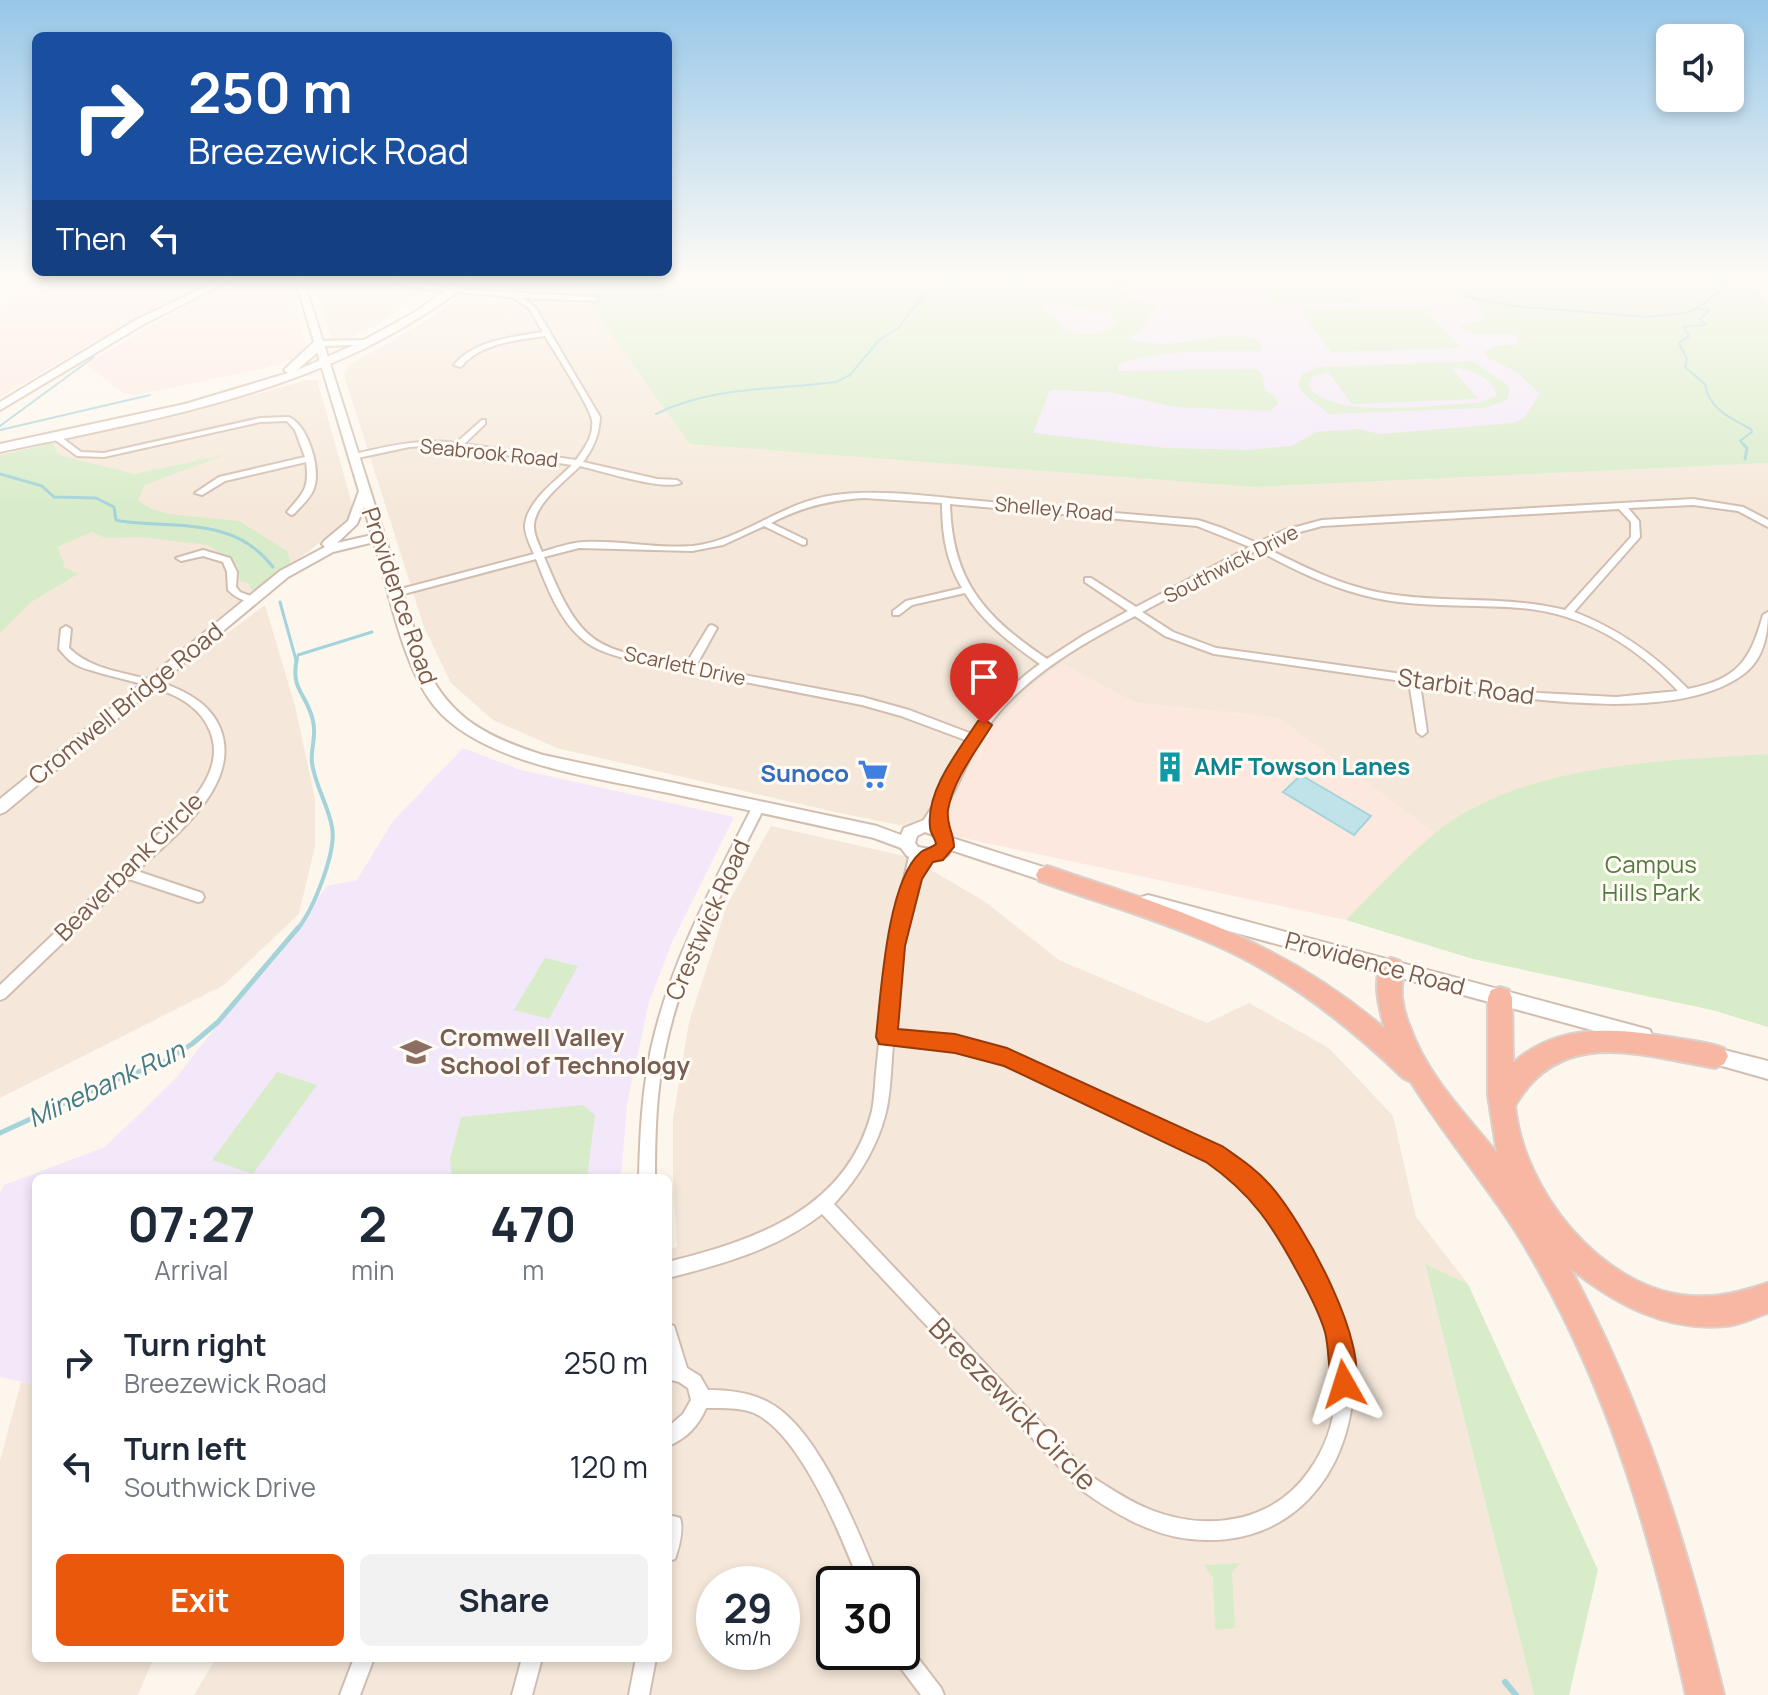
<!DOCTYPE html>
<style>
body{margin:0;font-family:Manrope,sans-serif;background:#f2f2f3;color:#1f2937;height:100vh;display:flex;flex-direction:column;font-size:30px;white-space:nowrap}
*{box-sizing:border-box;margin:0}
p{font-size:26px;color:#747a83}
.icon{flex:none;width:44px;height:44px;fill:none;stroke:currentColor;stroke-width:2;stroke-linecap:round;stroke-linejoin:round}
.map{position:relative;flex:1;overflow:hidden}
.sheet{position:absolute;left:32px;top:1174px;width:640px;height:488px;display:flex;flex-direction:column;background:#fff;border-radius:12px;box-shadow:0 4px 12px #0003}
.sheet>*{flex:none}
.top-card{position:absolute;left:32px;top:32px;width:640px;height:244px;border-radius:12px;box-shadow:0 4px 12px #0003;background:#1a4fa0;color:#fff;overflow:hidden}
.fabs{position:absolute;left:1656px;top:24px;display:grid;gap:16px}
.fabs a{display:grid;place-items:center;width:88px;height:88px;border-radius:12px;background:#fff;box-shadow:0 4px 12px #0003;font-size:40px}
.speed{position:absolute;left:696px;top:1566px;display:flex;gap:16px;font-size:40px;font-weight:700;text-align:center}
.speed>*{display:grid;place-content:center;width:104px;height:104px;border-radius:50%;background:#fff;box-shadow:0 4px 12px #0003;line-height:1}
.speed small{font-size:20px;font-weight:400}
.speed .limit{border:4px solid #111;border-radius:12px;background:#fff;color:#111}
.pin{position:absolute;display:grid;place-items:center;width:68px;height:68px;color:#fff;margin:-82px -34px;border-radius:50% 50% 50% 0;rotate:-45deg;box-shadow:0 0 8px #0007}
.pin .icon{rotate:45deg}
.me{position:absolute;width:88px;margin:-44px;rotate:354deg;stroke-linejoin:round;filter:drop-shadow(0 0 6px #0008)}
.turn{display:flex;align-items:center;gap:28px;height:168px;padding:0 24px;font-size:36px}
.turn .icon{width:104px;height:104px;stroke-width:2.5}
.turn b{display:block;font-size:56px;line-height:68px}
.then{display:flex;align-items:center;height:76px;padding:0 24px;background:#0003;gap:16px;font-size:30px}
.eta{display:flex;justify-content:space-evenly;align-items:center;height:136px;text-align:center}
.eta b{font-size:48px;font-weight:700;line-height:56px}
.primary-button{display:flex;gap:16px;margin-top:auto;padding:16px 24px}
.primary-button a{flex:1;height:92px;border-radius:12px;background:#ea580c;color:#fff;font-size:32px;font-weight:700;line-height:92px;text-align:center}
.primary-button a+a{background:#f2f2f3;color:#1f2937}
ul{padding:0;list-style:none}
li{display:flex;align-items:center;gap:24px;height:104px;padding:0 24px}
li div{flex:1}
li b{display:block;font-size:30px}
li em{font-style:normal}
.map>svg:first-child{display:block}
.residential{fill:#f5e8da;fill-rule:evenodd}
.commercial{fill:#fde8e0}
.education{fill:#f3e8fa}
.green{fill:#d8ecc9;fill-rule:evenodd}
.water{fill:#bfe3e8;stroke:#a5d3da;stroke-width:2}
.lines{fill:none;stroke-linecap:round;stroke-linejoin:round}
.stream-far4{stroke:#a5d3da;stroke-width:2}
.stream-far3{stroke:#a5d3da;stroke-width:3}
.stream-far2{stroke:#a5d3da;stroke-width:4}
.stream-far1{stroke:#a5d3da;stroke-width:5}
.stream{stroke:#a5d3da;stroke-width:6}
.minor-casing{stroke:#d1beb0;stroke-width:4}
.tertiary-casing{stroke:#d1beb0;stroke-width:4}
.secondary-casing{stroke:#d6c0b0;stroke-width:4}
.motorway-casing{stroke:#dad1cd;stroke-width:4}
.minor{fill:#fff;fill-rule:evenodd}
.tertiary{fill:#fff;fill-rule:evenodd}
.secondary{fill:#fff;fill-rule:evenodd}
.motorway{fill:#f7b7a3;fill-rule:evenodd}
.route{fill:#ea580c;stroke:#983908;stroke-width:2}
.labels{text-anchor:middle;stroke-width:6;stroke-linejoin:round;paint-order:stroke}
.far-street-label{font-size:20px;fill:#7a5c4d;stroke:#fffaf3}
.street-label{font-size:24px;fill:#7a5c4d;stroke:#fffaf3}
.culture-label{font-size:24px;font-weight:bold;fill:#0d838f;stroke:#fffaf3;text-anchor:start}
.shop-label{font-size:24px;font-weight:bold;fill:#366cbe;stroke:#fffaf3;text-anchor:end}
.park-label{font-size:24px;fill:#537a41;stroke:#fffaf3}
.education-label{font-size:24px;font-weight:bold;fill:#785e54;stroke:#fffaf3;text-anchor:start}
.water-label{font-size:26px;font-style:italic;fill:#437c86;stroke:#fffaf3}
.near-street-label{font-size:28px;fill:#7a5c4d;stroke:#fffaf3}
</style>
<div class="map">
<svg width="1768" height="1695" viewBox="0 0 1768 1695">
<rect width="100%" height="100%" fill="#fdf6ec"/>
<g class="residential">
<path d="M344 275H447L379 324 346 339 335 341 331 339 317 293Z"/>
<path d="M485 275H568L585 299 1254 487 1768 463V754L1620 766 1566 777 1512 791 1435 833 1278 718 1135 703 1062 664 1043 678 991 729 960 790 944 834 835 812 557 748 493 720 451 683 424 627 344 375 349 365 426 321Z"/>
<path d="M308 380H317L353 507 348 519 337 530 206 628 223 636 265 605 295 706 315 799V846L299 914 224 985 0 1098V455L224 403Z"/>
<path d="M771 826 909 857 984 901 1059 960 1207 1023 1249 1003 1329 1048 1393 1116 1416 1217 1468 1284 1425 1265 1534 1695H194L216 1658H668V1249L677 1247 673 1178V1119L689 1022 727 905ZM714 1584H782V1652H714ZM834 1584H902V1652H834Z"/>
<path d="M21 1382 36 1385V1658H165L152 1662 138 1695H0V1461Z"/>
</g>
<g class="commercial">
<path d="M0 275H227L115 330 0 397V309L12 289H0Z"/>
<path d="M252 275H285L307 349 302 357 265 368 137 395 123 393 86 364 197 298Z"/>
<path d="M1062 664 1136 703 1278 718 1435 833 1346 920 944 834 960 790 991 729 1043 678Z"/>
</g>
<g class="education">
<path d="M568 275H1731L1768 463 1254 487 690 444Z"/>
<path d="M463 748 521 770 734 817 673 940 649 1002 627 1104 621 1178H36V1385L0 1377V1193L4 1185 105 1147 174 1080 327 886 357 880 393 821Z"/>
</g>
<g class="green">
<path d="M568 275H758L808 285 832 275H1077L1113 282 1139 302 1156 306 1146 324 1129 339C1174 355 1223 325 1261 341V351C1214 352 1163 348 1118 365V371L1256 369 1263 376 1265 390 1275 396 1278 404 1270 411 1174 407 1109 392 1050 390 1033 433 1166 448 1247 450 1292 446 1316 432 1359 429 1379 434 1514 423 1524 418 1540 394 1517 372 1488 358 1484 352 1494 346 1517 345V336C1496 331 1477 340 1459 326L1481 321 1482 313 1474 301 1450 295 1420 297 1383 294 1350 302 1273 305 1268 296 1269 291 1300 286 1299 281 1302 278H1312L1322 285 1352 282 1340 275 1439 277 1452 275 1458 284 1574 290 1597 287 1590 278 1580 275H1741L1768 302V463L1254 487 690 444ZM1049 304 1109 312 1115 322C1102 339 1079 335 1062 329L1056 318 1042 308 1041 306Z"/>
<path d="M1424 308 1461 348 1331 352 1301 311Z"/>
<path d="M1473 361 1507 385 1510 390 1507 400 1484 408 1328 414C1319 402 1304 399 1298 385L1302 374 1319 367ZM1451 367C1470 369 1492 376 1497 396L1478 403C1440 404 1329 421 1309 386L1312 377 1328 372 1352 404 1478 399Z"/>
<path d="M53 443 57 453 66 457 134 474 224 455 145 485 138 500 152 509 169 514 239 521 287 551 291 563 252 591 249 584 240 581 238 565 208 545 140 537 105 538 92 532 57 547 65 565 63 567 78 574 31 602 0 633V455Z"/>
<path d="M1768 754V1027L1712 1010 1473 959 1346 920C1375 891 1403 860 1434 834 1520 763 1661 761 1768 754Z"/>
<path d="M545 958 578 966 549 1019 514 1010Z"/>
<path d="M277 1072 317 1085 253 1174 212 1160Z"/>
<path d="M583 1105 595 1115 587 1178H452L450 1159 461 1117Z"/>
<path d="M1425 1264 1468 1284 1598 1570 1569 1695H1534Z"/>
<path d="M1240 1563 1232 1573 1235 1628 1215 1630 1213 1578 1204 1565Z"/>
</g>
<path class="water" d="M1301 775 1371 816 1354 835 1283 792Z"/>
<g class="lines">
<g class="stream-far4">
<path d="M938 275 944 280"/>
<path d="M1707 275 1722 281 1726 287C1714 293 1709 302 1697 308L1709 311 1700 319 1705 325 1683 327 1689 336 1679 343 1687 359 1685 367 1705 384C1708 408 1731 419 1751 429L1752 432 1740 441 1745 446"/>
<path d="M1464 296 1512 306 1647 317 1685 313 1697 308"/>
<path d="M656 414C712 386 775 390 836 382L850 375 879 340 898 328 926 292"/>
<path d="M0 426 94 357"/>
<path d="M0 430 150 395"/>
</g>
<g class="stream-far3">
<path d="M1743 444 1747 448 1745 459"/>
<path d="M0 474 42 486 54 497 96 498 114 507 116 520 120 521C176 529 234 516 273 567"/>
<path d="M280 602 296 660"/>
<path d="M298 655 372 632"/>
</g>
<path class="stream-far2" d="M297 658C290 691 307 693 313 721 317 737 310 749 312 763 315 785 328 805 332 827 337 852 313 910 297 930"/>
<path class="stream-far1" d="M0 1133 113 1081 162 1063 192 1044 218 1022 298 928"/>
<path class="stream" d="M1505 1682 1516 1695"/>
<g class="minor-casing">
<g id="minor">
<path d="M380 275H388L401 280 452 289 596 297 599 299 596 301 522 298 535 307 600 417C599 435 594 447 583 462L657 479 677 480 681 483C663 491 602 471 580 466 565 481 533 505 534 527 534 535 539 545 542 552 555 548 569 543 583 542 620 540 656 549 693 546 744 540 781 502 835 495 883 489 932 497 980 501 1053 508 1125 514 1198 520L1222 528 1257 543 1285 530 1322 520 1693 499 1743 507 1768 520V527L1738 511 1693 505 1628 508 1639 521 1640 537 1574 612C1619 629 1655 655 1688 689 1738 679 1750 661 1763 615L1768 612C1768 634 1764 658 1745 673 1675 728 1503 695 1420 684L1427 732 1422 736 1417 732 1409 682 1214 654 1165 636 1135 616C1085 642 1032 672 996 716 987 727 979 739 973 752 963 771 943 822 926 831L920 826 939 796 968 741 901 716 862 705 628 659C612 655 594 650 581 638 559 619 546 585 536 559L396 596 393 595V591L534 554C530 545 524 533 525 524 529 499 556 481 572 465L438 445 409 447 353 459 349 457 350 455C385 447 420 438 456 443L482 420H485V424L464 444 576 460C585 448 594 435 592 420 590 407 554 351 545 336 517 340 480 343 461 367L454 365C474 340 513 337 543 332L529 308 512 297 422 289 396 283ZM864 498 942 503C942 534 946 561 962 588L906 601 893 611V615H899L912 605 965 593C983 623 1012 644 1040 664 1013 683 990 707 972 734L909 710 862 697 696 666 717 628 712 625 709 626 686 664C654 658 611 656 587 633 567 614 555 582 544 557L579 548 692 551 723 545 764 526 803 545 806 544V540L771 523C801 507 830 500 864 498ZM950 504 1197 526 1250 547 1136 607 1091 578H1085V582L1128 611 1084 635 1047 659C985 617 952 582 950 504ZM1619 509 1631 522V537L1565 610C1509 596 1452 603 1395 595 1347 589 1306 568 1264 547L1292 534 1322 526ZM1257 550C1295 570 1332 589 1375 598 1423 608 1472 604 1520 608 1583 613 1636 646 1678 691L1616 697 1539 693 1216 648 1173 632 1142 612Z"/>
<path d="M1088 275 1123 277 1158 275 1123 281Z"/>
<path d="M289 417C308 426 321 468 314 488 311 498 301 506 294 514L291 515 287 512C303 493 310 489 306 462L225 481 202 495 195 493 219 477 305 457 295 430 287 421 260 422 104 457 77 456 50 436 57 434 81 452 104 453 260 418Z"/>
<path d="M203 550 230 558 237 572 236 587 240 592 256 598V602C246 603 235 597 228 590L227 572 223 562 203 556 181 561 176 558Z"/>
<path d="M66 626 71 629 69 648C92 671 129 673 159 682 184 690 210 703 220 728 243 785 173 837 137 871L202 893 204 897 202 901 198 902 129 879 5 998 0 1000V985L186 808C205 786 222 760 210 731 194 690 138 684 100 673 91 670 79 668 72 662 67 659 63 653 59 649L61 629Z"/>
<path d="M759 802 765 806C726 884 683 963 665 1050 656 1092 655 1135 655 1178H639C640 1135 642 1092 651 1049 670 963 713 884 753 806Z"/>
<path d="M916 848 920 850 922 853 902 946 894 1032 955 1038 1007 1052 1219 1149C1236 1160 1253 1172 1267 1187 1311 1236 1361 1336 1352 1403 1341 1489 1279 1549 1190 1539 1150 1535 1112 1512 1080 1489L822 1214C777 1249 723 1264 668 1278V1262C755 1240 847 1210 872 1111 875 1096 875 1079 877 1063 881 1025 884 986 889 948 894 916 903 884 910 853L912 850ZM893 1044 955 1050 1005 1064 1209 1159C1225 1170 1242 1182 1256 1198 1301 1249 1339 1329 1335 1398 1334 1424 1324 1450 1309 1471 1273 1523 1207 1532 1151 1510 1130 1502 1111 1489 1092 1477L834 1204C858 1178 877 1148 886 1112 891 1091 891 1066 893 1044Z"/>
<path d="M668 1324 674 1326 687 1368 700 1376 708 1390C729 1390 749 1392 768 1402 819 1428 858 1532 880 1584H860C842 1538 801 1434 754 1413 739 1407 722 1408 706 1408 699 1425 686 1439 668 1446V1427L683 1414 691 1400 688 1388 679 1382 668 1379Z"/>
<path d="M673 1516 680 1518C684 1530 679 1547 675 1559L668 1561V1518Z"/>
<path d="M902 1642 908 1645 941 1688 944 1695H921L894 1659 891 1652H902Z"/>
<path d="M354 1658H374L360 1695H340Z"/>
<path d="M522 1658H542L532 1695H512Z"/>
<path d="M636 1658H656L649 1695H629Z"/>
</g>
</g>
<g class="tertiary-casing">
<g id="tertiary">
<path d="M294 275H302L426 667C451 720 490 738 543 755L877 826 901 835 904 828 924 820 948 828 952 838 1062 873 1064 878 1062 883 1056 885 951 850 948 855 931 862 913 858 907 856 901 848 874 838C809 823 743 809 678 795 606 779 484 766 435 707 403 668 389 591 374 542L333 552 288 577 5 812 0 814V799L280 571 325 547 322 544 324 541 348 521 359 491ZM364 507 372 535 337 543 357 524ZM925 832 936 836 938 842 936 847 930 849 918 847 915 843 917 836Z"/>
<path d="M1148 895 1643 1028 1650 1030 1652 1036 1650 1042 1643 1044 1148 909 1142 907 1140 902 1142 897Z"/>
<path d="M1708 1046 1768 1061V1079L1701 1060 1699 1054 1701 1048Z"/>
</g>
</g>
<g class="secondary-casing">
<g id="secondary">
<path d="M229 275H241L144 324 0 410V402L136 320Z"/>
<path d="M466 275H477C454 297 424 315 397 331 275 400 135 423 0 452V444L185 404 288 373 284 370 286 368 315 341 364 340 415 312ZM354 345 302 368 297 370 325 346Z"/>
</g>
</g>
<g class="motorway-casing">
<g id="motorway">
<path d="M1758 275H1768V283Z"/>
<path d="M1047 866C1173 908 1282 940 1385 1029 1379 1008 1372 981 1382 961L1391 958 1400 961C1405 973 1401 984 1402 997 1403 1006 1406 1018 1410 1027 1426 1074 1466 1115 1497 1153L1488 1095V998L1491 990 1500 987 1509 990 1512 998 1513 1063C1558 1022 1619 1028 1675 1038 1691 1041 1708 1042 1724 1048L1728 1056 1724 1064 1715 1068C1640 1055 1560 1026 1515 1106 1523 1190 1601 1289 1690 1296 1718 1298 1741 1292 1768 1283V1313C1755 1317 1740 1325 1726 1326 1666 1332 1615 1304 1570 1268 1643 1402 1688 1547 1724 1695H1686C1653 1543 1610 1392 1531 1257 1496 1195 1448 1142 1411 1082L1403 1078C1347 1024 1285 975 1213 944 1157 919 1097 902 1039 881L1036 875 1039 869Z"/>
</g>
</g>
<use href="#minor" class="minor"/>
<use href="#tertiary" class="tertiary"/>
<use href="#secondary" class="secondary"/>
<use href="#motorway" class="motorway"/>
</g>
<linearGradient id="sky" x2="0" y2="1"><stop stop-color="#97c7e8"/><stop offset="0.54" stop-color="#fefbf6"/><stop offset="1" stop-color="#fefbf6" stop-opacity="0"/></linearGradient>
<rect width="1768" height="512" fill="url(#sky)"/>
<path class="route" d="M984 719 992 725C976 751 953 780 948 810 946 825 954 833 954 847L943 860 933 862 922 879 905 946 898 1029 955 1034 1007 1048 1222 1146C1239 1158 1256 1169 1270 1185 1302 1221 1373 1346 1353 1393L1344 1397 1335 1393C1327 1373 1330 1352 1325 1332 1319 1312 1309 1293 1299 1275 1273 1226 1252 1194 1206 1162L1004 1066 955 1053 879 1044 876 1037C881 993 887 882 920 853 925 848 931 849 936 844 935 837 930 834 930 827 926 790 959 750 978 721Z"/>
<defs>
<g id="building-bare" transform="scale(2.4)"><path d="M-4-6H4V6H1V3H-1V6H-4ZM-2.5-4.3h1.7v1.8h-1.7ZM.8-4.3h1.7v1.8H.8ZM-2.5-1h1.7V.8h-1.7ZM.8-1h1.7V.8H.8Z" fill="#0f9aa8" stroke="#fffaf3" stroke-width="2.5" paint-order="stroke"/></g>
<g id="supermarket-bare" transform="scale(2.4)"><path d="M-6-5.5h2.5l.6 2H6L4.5 2H-2.5L-4.4-4H-6ZM-1.5 3.2a1.3 1.3 0 1 0 .1 0ZM3 3.2a1.3 1.3 0 1 0 .1 0Z" fill="#3f7fe0" stroke="#fffaf3" stroke-width="2.5" paint-order="stroke"/></g>
<g id="school-bare" transform="scale(2.4)"><path d="M0-5L7-2L0 1L-7-2ZM-4 1L0 2.5L4 1V4Q0 6-4 4Z" fill="#8d6e63" stroke="#fffaf3" stroke-width="2.5" paint-order="stroke"/></g>
</defs>
<g fill-rule="evenodd">
<use href="#building-bare" x="1170" y="767"/>
<use href="#supermarket-bare" x="873" y="774"/>
<use href="#school-bare" x="416" y="1052"/>
</g>
<g class="labels">
<g class="far-street-label">
<text transform="translate(489 453) rotate(6)" y="7">Seabrook Road</text>
<text transform="translate(1054 509) rotate(5)" y="7">Shelley Road</text>
<text transform="translate(1231 564) rotate(-27)" y="7">Southwick Drive</text>
<text transform="translate(685 666) rotate(12)" y="7">Scarlett Drive</text>
</g>
<g class="street-label">
<text transform="translate(399 596) rotate(71)" y="8">Providence Road</text>
<text transform="translate(1466 687) rotate(8)" y="8">Starbit Road</text>
<text transform="translate(126 704) rotate(-39)" y="8">Cromwell Bridge Road</text>
<text transform="translate(129 867) rotate(-45)" y="8">Beaverbank Circle</text>
<text transform="translate(708 920) rotate(-66)" y="8">Crestwick Road</text>
<text transform="translate(1375 964) rotate(15)" y="8">Providence Road</text>
</g>
<g class="culture-label">
<text x="1194" y="775">AMF Towson Lanes</text>
</g>
<g class="shop-label">
<text x="849" y="782">Sunoco</text>
</g>
<g class="park-label">
<text x="1651" y="873">Campus<tspan x="1651" dy="28">Hills Park</tspan></text>
</g>
<g class="education-label">
<text x="440" y="1046">Cromwell Valley<tspan x="440" dy="28">School of Technology</tspan></text>
</g>
<g class="water-label">
<text transform="translate(106 1084) rotate(-25)" y="9">Minebank Run</text>
</g>
<g class="near-street-label">
<text transform="translate(1013 1404) rotate(46)" y="10">Breezewick Circle</text>
</g>
</g>
</svg>
<div class="fabs">
<a><svg class="icon" aria-label="sound" viewBox="0 0 24 24"><path d="M4 9h4l5-4v14l-5-4H4zM17 9q2 3 0 6"/></svg></a>
</div>
<div class="speed"><div>29<small>km/h</small></div><div class="limit">30</div></div>
<div class="pin" style="left:984px;top:725px;background:#d93025"><svg class="icon" aria-label="arrive" viewBox="0 0 24 24"><path d="M6 21V4h12l-3 4 3 4H6"/></svg></div>
<svg class="me" style="left:1344px;top:1384px" viewBox="-20 -20 40 40"><path d="M0-17L14 15 0 8-14 15z" fill="#ea580c" stroke="#fff" stroke-width="4"/></svg>
<div class="top-card">
<div class="turn"><svg class="icon" aria-label="right" viewBox="0 0 24 24"><path d="M7 20v-9h11M14 6l5 5-5 5"/></svg><div><b>250 m</b>Breezewick Road</div></div>
<div class="then">Then<svg class="icon" aria-label="left" viewBox="0 0 24 24"><path d="M17 20v-9H6M10 6l-5 5 5 5"/></svg></div>
</div>
<section class="sheet">
<div class="eta">
<div><b>07:27</b><p>Arrival</p></div>
<div><b>2</b><p>min</p></div>
<div><b>470</b><p>m</p></div>
</div>
<ul>
<li><svg class="icon" aria-label="right" viewBox="0 0 24 24"><path d="M7 20v-9h11M14 6l5 5-5 5"/></svg><div><b>Turn right</b><p>Breezewick Road</p></div><em>250 m</em></li>
<li><svg class="icon" aria-label="left" viewBox="0 0 24 24"><path d="M17 20v-9H6M10 6l-5 5 5 5"/></svg><div><b>Turn left</b><p>Southwick Drive</p></div><em>120 m</em></li>
</ul>
<div class="primary-button"><a>Exit</a><a>Share</a></div>
</section>
</div>
